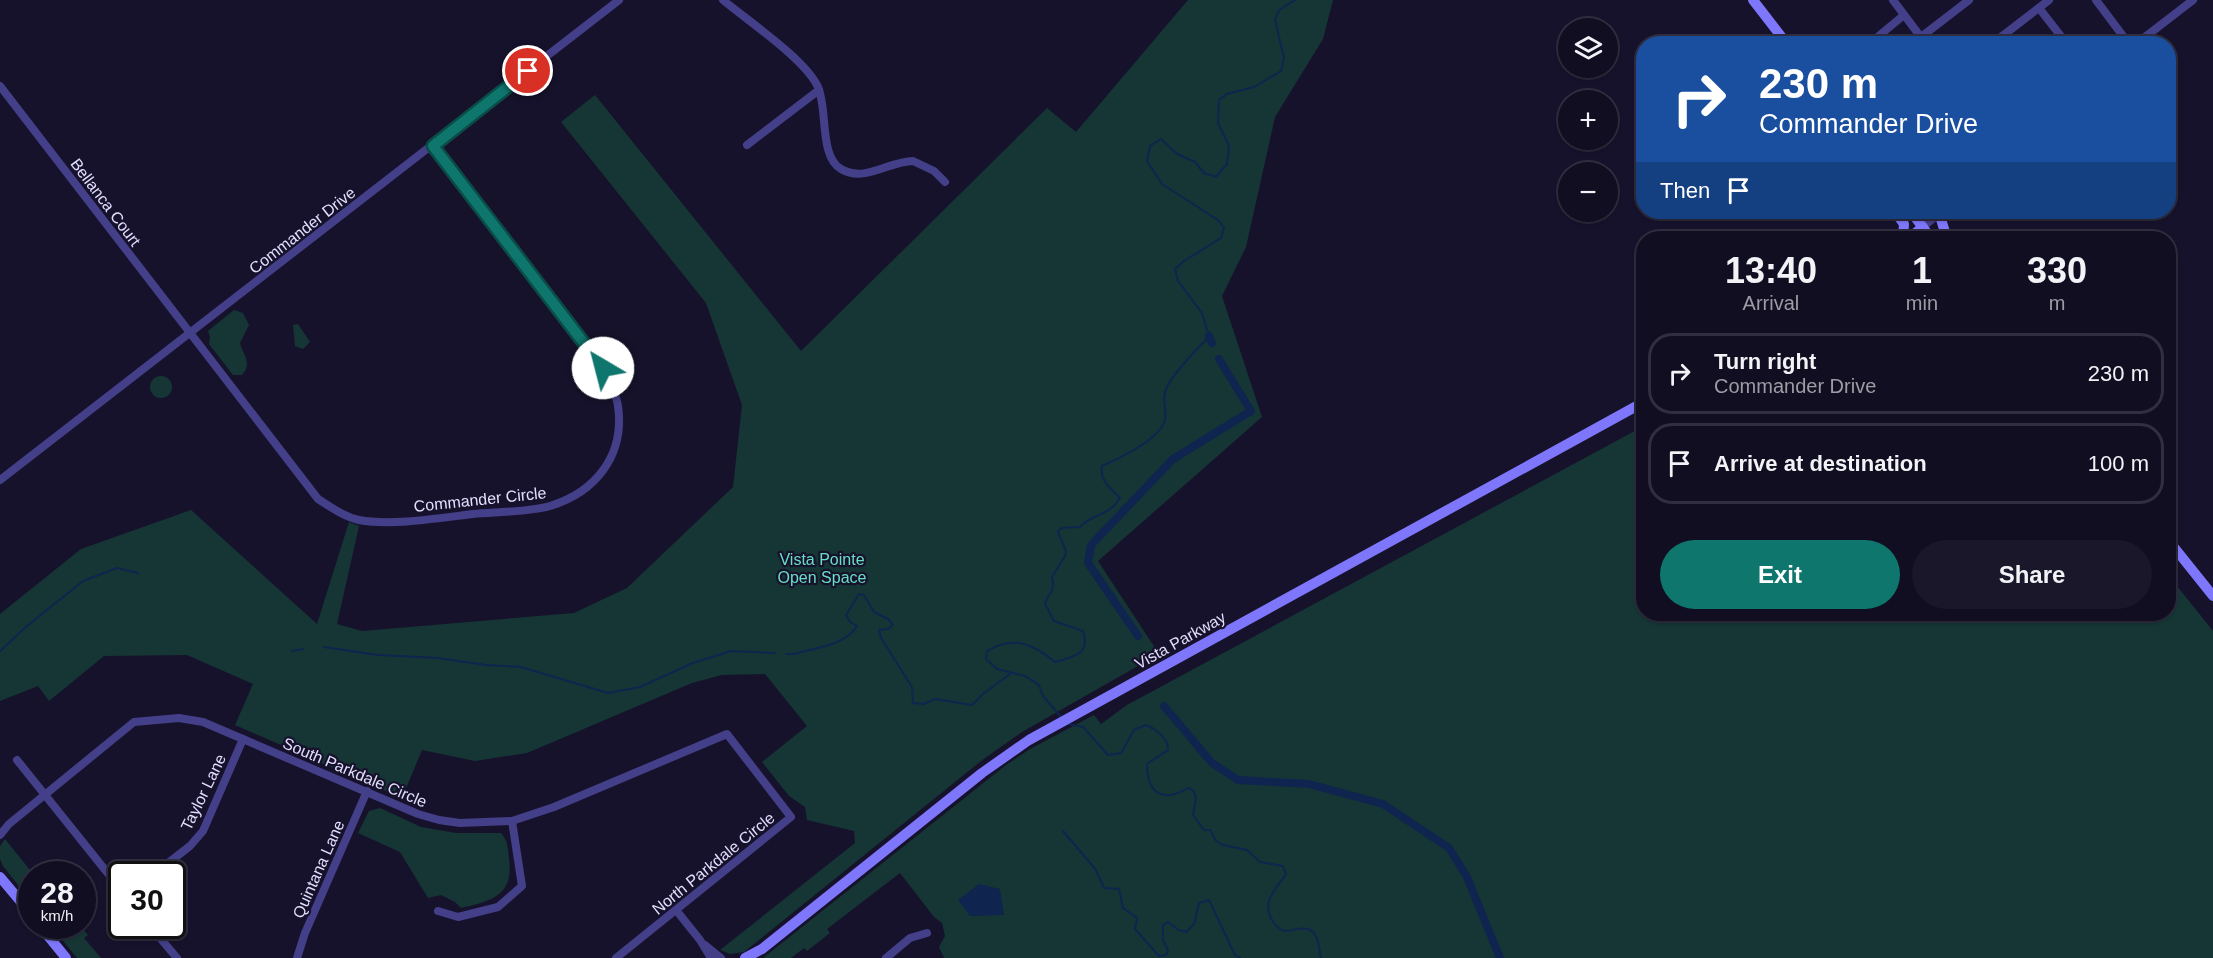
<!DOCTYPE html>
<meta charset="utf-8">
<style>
body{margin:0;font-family:Arial,sans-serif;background:#1a172a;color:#f1f3f6;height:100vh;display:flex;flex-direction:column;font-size:22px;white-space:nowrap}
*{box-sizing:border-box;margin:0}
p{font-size:20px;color:#9c9ca5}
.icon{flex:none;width:33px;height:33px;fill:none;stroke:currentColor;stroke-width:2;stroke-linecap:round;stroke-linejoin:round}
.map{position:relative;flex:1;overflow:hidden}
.sheet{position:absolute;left:1636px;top:231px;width:540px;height:390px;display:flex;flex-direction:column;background:#110e21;border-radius:24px;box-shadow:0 2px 4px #0004,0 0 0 2px #302e3f}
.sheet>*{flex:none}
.banner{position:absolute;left:1636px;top:36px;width:540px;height:183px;border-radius:24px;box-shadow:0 2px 4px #0004,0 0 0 2px #302e3f;background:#1a4fa0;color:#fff;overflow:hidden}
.buttons{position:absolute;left:1558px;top:18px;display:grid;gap:12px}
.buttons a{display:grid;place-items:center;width:60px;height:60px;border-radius:50%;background:#110e21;box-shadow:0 2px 4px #0004,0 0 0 2px #302e3f;font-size:30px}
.speed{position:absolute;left:18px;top:861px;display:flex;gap:12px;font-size:30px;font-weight:700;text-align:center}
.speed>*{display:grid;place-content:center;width:78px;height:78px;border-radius:50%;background:#110e21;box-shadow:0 2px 4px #0004,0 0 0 2px #302e3f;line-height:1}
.speed small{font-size:15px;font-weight:400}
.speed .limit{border:3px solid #111;border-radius:9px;background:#fff;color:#111}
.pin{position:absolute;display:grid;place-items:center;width:51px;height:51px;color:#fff;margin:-26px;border:3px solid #fff;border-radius:50%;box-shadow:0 2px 6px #0007}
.me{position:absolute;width:66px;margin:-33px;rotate:323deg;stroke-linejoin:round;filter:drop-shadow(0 0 4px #0008)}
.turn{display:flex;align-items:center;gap:21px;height:126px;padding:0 24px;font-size:27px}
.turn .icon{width:78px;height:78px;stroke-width:2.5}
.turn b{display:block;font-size:42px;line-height:51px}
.then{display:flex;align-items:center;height:57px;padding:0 24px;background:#0003;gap:12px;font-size:22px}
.eta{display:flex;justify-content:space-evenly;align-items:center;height:102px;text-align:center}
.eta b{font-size:36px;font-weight:600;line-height:42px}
.cta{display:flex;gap:12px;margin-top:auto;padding:12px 24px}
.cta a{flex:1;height:69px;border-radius:36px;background:#0f766e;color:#fff;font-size:24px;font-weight:600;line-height:69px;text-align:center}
.cta a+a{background:#1a172a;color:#f1f3f6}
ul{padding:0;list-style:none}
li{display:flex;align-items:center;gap:18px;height:81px;margin:0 12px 9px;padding:0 12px;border:3px solid #302e3f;border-radius:24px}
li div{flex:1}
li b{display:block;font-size:22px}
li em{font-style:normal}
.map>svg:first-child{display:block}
.green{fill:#153635}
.water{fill:#0f244e}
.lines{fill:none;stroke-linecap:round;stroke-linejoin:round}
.stream{stroke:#0f244e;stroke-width:2}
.canal{stroke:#0f244e;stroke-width:8}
.street{stroke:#443f89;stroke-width:8}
.secondary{stroke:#7e77fc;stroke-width:10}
.route-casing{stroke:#0a4d48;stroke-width:15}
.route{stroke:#0f766e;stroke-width:10}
.labels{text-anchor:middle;stroke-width:4.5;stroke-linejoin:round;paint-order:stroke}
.street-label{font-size:16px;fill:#e2defe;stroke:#17122c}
.park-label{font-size:16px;fill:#69dec5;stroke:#17122c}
</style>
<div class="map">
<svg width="2213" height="958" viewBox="0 0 2213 958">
<rect width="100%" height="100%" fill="#17122c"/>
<g class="green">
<path d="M1188 0H1333L1323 39 1275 117 1246 247 1222 296 1262 417 1098 561 1159 654 1022 732 981 761 744 952 730 954 720 950 855 843 854 831 807 820 805 807 789 796 762 762 807 726 765 674 722 675 692 683 527 753 475 761 422 750 402 798 235 725 253 684 187 655 104 656 49 701 38 686 0 701V614L81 549 191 510 317 624 349 522 359 526 337 624 362 631 574 613 627 588 733 487 742 405 706 303 561 122 595 95 801 351 1047 108 1076 132Z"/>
<path d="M234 310 243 313 249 325 240 343C243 355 253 363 242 375H233L209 344 210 337 208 331Z"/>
<path d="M298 324 310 342 303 349 295 346 293 325Z"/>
<circle cx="161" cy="387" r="11"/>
<path d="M1644 426V614H2169V576L2213 631V958H944L939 947 945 936 942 923 934 917 900 873 827 929 830 933 807 951 804 948 791 958H763L1006 765 1030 749 1094 715 1101 724 1127 705Z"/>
<path d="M380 808 421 827 456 833H501C508 841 508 848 509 859 514 896 491 901 461 908L455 902 441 895 428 898 400 852 358 833 369 811Z"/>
<path d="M5 839 33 874 31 901 3 866 0 859V846Z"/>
<path d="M51 926H80L88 935 84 938 101 958H77Z"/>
</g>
<path class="water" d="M979 884 1000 889 1004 915 970 916 958 900Z"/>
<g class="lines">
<g class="stream">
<path d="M324 647 378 655 438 658 486 665 521 667 608 693 640 687 693 663 731 651 775 653"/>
<path d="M0 651 27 626 83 581 117 568 138 573"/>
<path d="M292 651 303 649"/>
<path d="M786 654H793C814 648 845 646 857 626L850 622 846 615 859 594 864 595 874 612 888 619 893 625 888 629 879 630 881 638 912 687 913 703 924 704 935 699 972 705 984 693 1010 674"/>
<path d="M1062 718 1043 696 1039 685 1025 676 997 669 986 659 987 651C1014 635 1033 644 1055 662 1074 657 1091 654 1083 631L1054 621 1045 604C1048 592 1056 593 1052 577L1065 556 1066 551 1058 532 1061 528 1080 527C1092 513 1109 517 1120 498 1111 489 1099 480 1102 466 1120 458 1160 439 1165 420 1167 408 1161 399 1167 387 1177 368 1195 352 1209 336L1202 313 1178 281 1175 269 1184 261 1221 238 1224 228 1218 220 1162 184 1147 161 1150 146 1161 139 1177 154 1195 162 1204 173 1216 177 1227 164 1229 146 1218 123 1219 100 1227 94 1254 87 1281 71 1284 58 1275 20 1279 10 1295 0"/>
<path d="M1068 724 1083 727 1108 755 1121 753 1134 730 1146 725C1156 729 1169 739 1168 750L1147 764C1147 794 1163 803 1188 788L1193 790 1196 797 1193 815 1204 830H1210L1216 841 1223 845 1247 850 1260 862 1283 866 1286 874C1276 890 1259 902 1274 923 1277 927 1281 931 1286 931 1294 931 1305 925 1313 932 1319 937 1319 950 1321 958"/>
<path d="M1063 831 1096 870 1104 888 1119 889 1123 908 1137 918 1135 929 1159 956 1166 955 1168 950 1163 940V925L1168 922 1179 930 1186 932 1194 924 1199 903 1209 900 1235 955 1240 958"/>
</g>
<g class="canal">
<path d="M1209 336 1212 343"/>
<path d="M1138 636 1088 563 1091 545 1173 459 1251 411 1219 359"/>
<path d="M1164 706 1212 763 1238 780 1309 784 1383 804 1449 848 1467 877 1500 958"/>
</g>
<g class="street">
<path d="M723 0C748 21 805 59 818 87 828 110 819 156 841 169 865 183 889 161 913 161L934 171 945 182"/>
<path d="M1893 0 1926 44"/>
<path d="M2096 0 2129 44"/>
<path d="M2039 8 2067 44"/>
<path d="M1921 37 1969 0"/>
<path d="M1869 44 1904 15"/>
<path d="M1992 44 2049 0"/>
<path d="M2136 44 2193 0"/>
<path d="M0 86 318 499C331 507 344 517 359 520 391 526 440 518 473 514 494 512 531 512 550 506 596 492 625 455 618 406 616 393 609 380 603 368L433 146"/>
<path d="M747 145 819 90"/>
<path d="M1923 227 1941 212"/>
<path d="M0 480 619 0"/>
<path d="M17 760 122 891"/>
<path d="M0 835 9 824 134 722 179 718 203 722 418 814 439 820 460 823 512 821 554 807 727 734 791 817 616 958"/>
<path d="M154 874 190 846 203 831 243 739"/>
<path d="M676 910 700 940 711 958"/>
<path d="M438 911 458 917 498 907 522 886 512 821"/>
<path d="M150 926 177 958"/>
<path d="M705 945 721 958"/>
<path d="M297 958 305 933 367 791"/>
<path d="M886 958 910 938 927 933"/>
</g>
<g class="secondary">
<path d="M1753 0 1787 44"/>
<path d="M1895 212 1904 224 1903 238"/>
<path d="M1911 212 1931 238"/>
<path d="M1939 213 1945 232 1949 238"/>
<path d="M1909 238 1923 227"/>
<path d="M2169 541 2213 596"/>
<path d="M0 877 32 915"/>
<path d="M40 926 66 958"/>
<path d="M745 958 762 949 982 773 1029 740 1644 402"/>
</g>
</g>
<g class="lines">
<g class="route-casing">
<path id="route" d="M528 71 433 146 603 368"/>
</g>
<use href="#route" class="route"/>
</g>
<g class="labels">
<g class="street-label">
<text transform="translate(106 202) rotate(53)" y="6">Bellanca Court</text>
<text transform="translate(302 230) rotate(-38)" y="6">Commander Drive</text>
<text transform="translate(480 499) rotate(-6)" y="6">Commander Circle</text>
<text transform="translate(1180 640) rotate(-29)" y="6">Vista Parkway</text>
<text transform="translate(355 772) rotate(23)" y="6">South Parkdale Circle</text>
<text transform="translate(203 792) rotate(-64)" y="6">Taylor Lane</text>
<text transform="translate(713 863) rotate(-39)" y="6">North Parkdale Circle</text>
<text transform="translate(318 869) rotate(-66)" y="6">Quintana Lane</text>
</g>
<g class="park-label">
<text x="822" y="565">Vista Pointe<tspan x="822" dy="18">Open Space</tspan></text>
</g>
</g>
</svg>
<div class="buttons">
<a><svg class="icon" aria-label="layers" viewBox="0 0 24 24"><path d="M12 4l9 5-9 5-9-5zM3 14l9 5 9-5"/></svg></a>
<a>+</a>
<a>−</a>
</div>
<div class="speed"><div>28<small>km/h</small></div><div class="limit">30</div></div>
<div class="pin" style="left:528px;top:71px;background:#d93025"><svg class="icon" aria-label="arrive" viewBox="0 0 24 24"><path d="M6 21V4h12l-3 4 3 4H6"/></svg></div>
<svg class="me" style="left:603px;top:368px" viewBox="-20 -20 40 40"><circle r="19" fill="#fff"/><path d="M0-13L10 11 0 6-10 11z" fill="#0f766e"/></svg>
<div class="banner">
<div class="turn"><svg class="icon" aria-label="right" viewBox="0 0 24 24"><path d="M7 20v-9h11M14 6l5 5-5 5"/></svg><div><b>230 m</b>Commander Drive</div></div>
<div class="then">Then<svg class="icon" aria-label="arrive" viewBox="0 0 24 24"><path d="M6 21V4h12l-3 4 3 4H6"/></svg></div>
</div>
<section class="sheet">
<div class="eta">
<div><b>13:40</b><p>Arrival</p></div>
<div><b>1</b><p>min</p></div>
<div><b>330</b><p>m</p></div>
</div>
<ul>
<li><svg class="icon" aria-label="right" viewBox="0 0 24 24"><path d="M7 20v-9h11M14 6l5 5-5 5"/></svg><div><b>Turn right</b><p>Commander Drive</p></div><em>230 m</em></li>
<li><svg class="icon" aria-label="arrive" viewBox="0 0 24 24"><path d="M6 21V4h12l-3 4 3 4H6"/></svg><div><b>Arrive at destination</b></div><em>100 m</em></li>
</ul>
<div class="cta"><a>Exit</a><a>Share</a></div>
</section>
</div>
